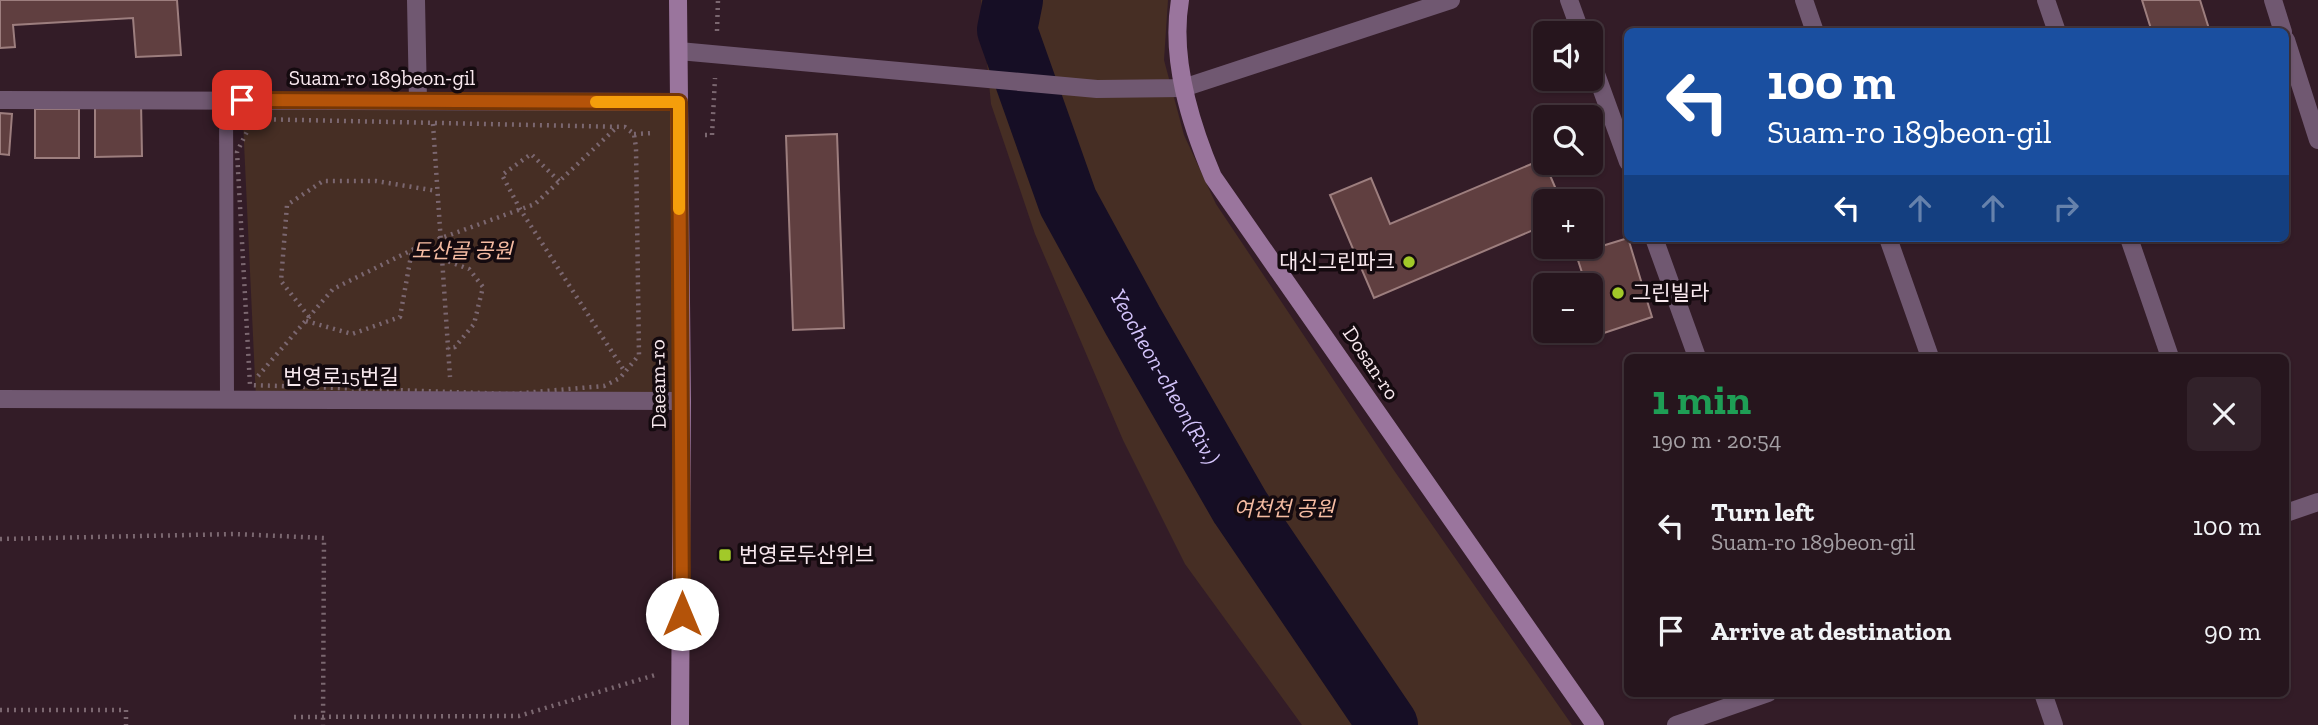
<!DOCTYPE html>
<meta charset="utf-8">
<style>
body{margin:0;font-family:"Zilla Slab","Noto Sans KR",serif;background:#32222a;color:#f1f3f6;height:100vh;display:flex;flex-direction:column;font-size:26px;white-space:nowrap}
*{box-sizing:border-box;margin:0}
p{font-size:23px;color:#a49fa4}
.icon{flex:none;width:38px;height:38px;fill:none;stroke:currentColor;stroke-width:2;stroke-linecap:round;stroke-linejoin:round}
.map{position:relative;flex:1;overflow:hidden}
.panel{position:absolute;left:1624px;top:354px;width:665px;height:343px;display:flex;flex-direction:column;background:#26151d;border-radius:10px;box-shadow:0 2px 5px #0004,0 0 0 2px #42343b}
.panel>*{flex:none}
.hud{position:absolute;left:1624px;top:28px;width:665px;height:214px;border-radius:10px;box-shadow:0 2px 5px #0004,0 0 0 2px #42343b;background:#1a4fa0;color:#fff;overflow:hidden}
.tools{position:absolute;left:1533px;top:21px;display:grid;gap:14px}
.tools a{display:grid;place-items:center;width:70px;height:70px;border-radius:10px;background:#26151d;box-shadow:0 2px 5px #0004,0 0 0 2px #42343b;font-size:35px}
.pin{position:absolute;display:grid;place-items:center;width:60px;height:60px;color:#fff;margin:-30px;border-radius:14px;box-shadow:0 4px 10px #0006}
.me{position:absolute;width:77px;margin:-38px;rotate:0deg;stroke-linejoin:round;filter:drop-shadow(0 0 5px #0008)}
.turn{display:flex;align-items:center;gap:24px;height:147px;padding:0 28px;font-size:32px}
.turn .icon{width:91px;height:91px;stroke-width:2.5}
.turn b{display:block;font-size:49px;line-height:60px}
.lanes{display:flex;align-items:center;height:66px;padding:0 28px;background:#0003;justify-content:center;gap:35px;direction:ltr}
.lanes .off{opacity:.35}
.round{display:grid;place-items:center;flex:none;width:74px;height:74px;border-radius:10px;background:#32222a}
.headline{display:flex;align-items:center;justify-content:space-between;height:119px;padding:0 28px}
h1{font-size:42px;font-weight:700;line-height:52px;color:#1e9e55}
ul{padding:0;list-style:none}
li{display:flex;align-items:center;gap:21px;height:105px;padding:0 28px}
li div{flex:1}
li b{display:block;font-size:26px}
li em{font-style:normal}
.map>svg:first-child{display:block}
.green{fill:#462e24}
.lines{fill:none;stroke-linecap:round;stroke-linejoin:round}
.river{stroke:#160e25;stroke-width:60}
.building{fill:#603f40;stroke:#9d7e7e;stroke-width:2}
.path{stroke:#7b6770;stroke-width:4.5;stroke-dasharray:2 5;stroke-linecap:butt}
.lane{stroke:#705871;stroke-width:14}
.street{stroke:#705871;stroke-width:18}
.secondary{stroke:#9a759d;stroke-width:18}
.route-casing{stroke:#753606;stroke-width:18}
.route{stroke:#b45309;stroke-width:12}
.slow{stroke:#f59e0b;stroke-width:12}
.poi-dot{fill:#a2c929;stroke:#140a0f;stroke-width:2.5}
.labels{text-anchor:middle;stroke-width:7;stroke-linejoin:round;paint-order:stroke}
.street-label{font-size:21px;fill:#f8e8ee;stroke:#140a0f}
.park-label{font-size:21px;font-style:italic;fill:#f5bba2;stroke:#140a0f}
.poi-label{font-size:21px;fill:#f8e8ee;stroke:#140a0f;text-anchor:start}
.water-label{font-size:23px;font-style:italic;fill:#d3c3fa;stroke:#140a0f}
</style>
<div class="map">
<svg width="2318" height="725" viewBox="0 0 2318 725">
<rect width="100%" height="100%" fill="#331c27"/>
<g class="green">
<path d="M981 0H1168L1164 60 1184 135 1216 204 1393 469 1572 725H1302L1185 564 1123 440 1035 234 991 104Z"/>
<path d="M242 100 679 102 682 401 256 400Z"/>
</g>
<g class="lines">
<path class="river" id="s1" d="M1013 0 1007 30 1068 202 1133 321 1240 507 1388 725"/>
</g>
<g class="building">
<path d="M0 0H177L181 55 136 57 133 18 13 25 15 47 0 48Z"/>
<path d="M2142 0H2200L2210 32H2152Z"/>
<path d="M95 101H141L142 156 95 157Z"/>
<rect x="35" y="109" width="44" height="49"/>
<path d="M0 113 12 114 9 155 0 154Z"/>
<path d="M837 134 844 328 793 330 786 136Z"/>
<path d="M1543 159 1561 201H1545V225L1374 298 1330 195 1371 178 1390 224Z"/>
<path d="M1628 238 1652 317 1601 334 1591 300V285H1586L1576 254Z"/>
</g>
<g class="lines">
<g class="path">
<path d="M717 31 718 0"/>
<path d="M253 119 625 127 634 134 636 148 639 355 620 378 604 386 511 394 250 385 237 152Z"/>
<path d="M433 124 450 377"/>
<path d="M634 134 654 133"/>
<path d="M705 135H712L715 78"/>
<path d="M559 181 531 154 502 175 520 209 625 372"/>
<path d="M442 259 469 269 483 287 474 324 455 347 448 348"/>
<path d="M309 317 281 281 287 205 323 181H376L437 191"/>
<path d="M306 321 352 334 400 317 412 250"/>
<path d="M258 376 333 289 422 245 535 204 617 127"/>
<path d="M0 539 235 534 324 538 323 725"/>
<path d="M0 710H126V725"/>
<path d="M294 717 519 716 655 675"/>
</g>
<path class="lane" d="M226 100 227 400"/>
<g class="street">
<path d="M416 0 418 101"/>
<path d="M1569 0 1581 33"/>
<path d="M1804 0 1815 32"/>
<path d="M2046 0 2057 32"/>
<path d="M2273 0 2283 32"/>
<path d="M2286 40 2318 140"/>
<path d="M679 51 1097 89 1183 88 1451 0"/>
<path d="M1591 60 1628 162"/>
<path d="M0 100 679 102"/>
<path d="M1654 238 1697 357"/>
<path d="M1888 238 1930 357"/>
<path d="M2129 238 2170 357"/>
<path d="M0 399 682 401"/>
<path d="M2286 513 2318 502"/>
<path d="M2043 693 2054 725"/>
<path d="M1676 725 1768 693"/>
</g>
<g class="secondary">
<path d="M678 0 682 401 680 725"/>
<path d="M1180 0C1170 59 1190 123 1213 177L1595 725"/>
</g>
</g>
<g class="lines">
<g class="route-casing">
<path id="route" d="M242 100 679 102 682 614"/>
</g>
<use href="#route" class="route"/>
<path class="slow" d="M596 102H679V209"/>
</g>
<g class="poi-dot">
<circle cx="1409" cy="262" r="7"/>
<circle cx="1618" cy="293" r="7"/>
<rect x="718" y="548" width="14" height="14" rx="3.5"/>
</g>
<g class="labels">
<g class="street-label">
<text x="382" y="85">Suam-ro 189beon-gil</text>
<text transform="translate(1371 363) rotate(56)" y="7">Dosan-ro</text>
<text x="341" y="384">번영로15번길</text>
<text transform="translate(658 384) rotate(-91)" y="7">Daeam-ro</text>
</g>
<g class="park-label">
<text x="462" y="258">도산골 공원</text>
<text x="1284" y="516">여천천 공원</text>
</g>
<g class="poi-label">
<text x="1395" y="269" text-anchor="end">대신그린파크</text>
<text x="1632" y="300">그린빌라</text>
<text x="739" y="562">번영로두산위브</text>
</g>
<g class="water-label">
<text dy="8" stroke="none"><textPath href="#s1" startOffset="413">Yeocheon-cheon(Riv.)</textPath></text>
</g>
</g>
</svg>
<div class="tools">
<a><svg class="icon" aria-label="sound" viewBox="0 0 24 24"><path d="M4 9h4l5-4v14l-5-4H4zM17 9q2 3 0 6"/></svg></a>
<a><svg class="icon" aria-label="search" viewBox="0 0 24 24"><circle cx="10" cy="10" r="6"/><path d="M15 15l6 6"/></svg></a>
<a>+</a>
<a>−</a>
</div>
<div class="pin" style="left:242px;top:100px;background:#d93025"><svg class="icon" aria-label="arrive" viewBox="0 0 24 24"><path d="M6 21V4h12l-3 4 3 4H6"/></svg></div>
<svg class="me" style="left:682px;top:614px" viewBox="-20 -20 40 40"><circle r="19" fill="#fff"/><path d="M0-13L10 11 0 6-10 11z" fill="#b45309"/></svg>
<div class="hud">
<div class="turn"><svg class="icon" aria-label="left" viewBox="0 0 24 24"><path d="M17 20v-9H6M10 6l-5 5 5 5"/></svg><div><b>100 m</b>Suam-ro 189beon-gil</div></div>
<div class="lanes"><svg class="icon" aria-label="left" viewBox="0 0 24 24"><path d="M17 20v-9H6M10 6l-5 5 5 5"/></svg><svg class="icon off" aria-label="ahead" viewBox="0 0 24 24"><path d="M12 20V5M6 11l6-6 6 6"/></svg><svg class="icon off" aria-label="ahead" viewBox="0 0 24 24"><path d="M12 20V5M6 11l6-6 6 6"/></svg><svg class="icon off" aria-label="right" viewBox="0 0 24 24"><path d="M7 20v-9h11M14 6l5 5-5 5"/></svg></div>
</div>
<section class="panel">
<div class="headline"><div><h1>1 min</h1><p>190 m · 20:54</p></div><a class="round"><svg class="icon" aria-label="close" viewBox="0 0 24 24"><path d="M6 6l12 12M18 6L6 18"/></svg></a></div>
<ul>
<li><svg class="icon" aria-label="left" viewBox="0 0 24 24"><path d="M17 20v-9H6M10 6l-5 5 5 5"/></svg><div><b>Turn left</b><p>Suam-ro 189beon-gil</p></div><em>100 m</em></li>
<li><svg class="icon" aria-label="arrive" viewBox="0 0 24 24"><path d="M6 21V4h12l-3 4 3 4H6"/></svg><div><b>Arrive at destination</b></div><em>90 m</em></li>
</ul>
</section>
</div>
